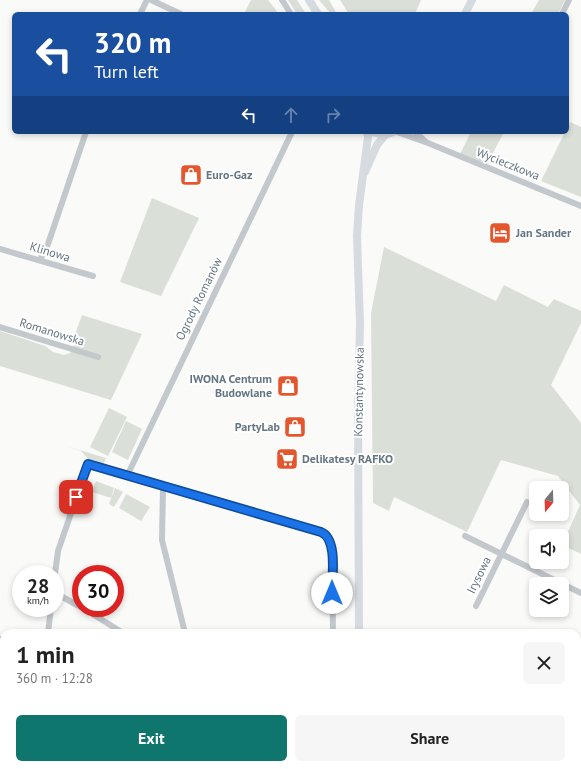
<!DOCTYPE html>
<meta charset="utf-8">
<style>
body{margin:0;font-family:"PT Sans",sans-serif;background:#f6f6f6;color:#222;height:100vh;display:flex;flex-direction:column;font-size:15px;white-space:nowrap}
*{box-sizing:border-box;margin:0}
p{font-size:13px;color:#767676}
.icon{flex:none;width:22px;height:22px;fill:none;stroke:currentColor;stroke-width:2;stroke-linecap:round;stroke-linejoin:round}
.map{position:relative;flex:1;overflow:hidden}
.details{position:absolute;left:0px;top:629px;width:581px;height:140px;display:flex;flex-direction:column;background:#fff;border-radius:12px 12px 0 0;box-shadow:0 2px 6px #0003}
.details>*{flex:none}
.top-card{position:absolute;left:12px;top:12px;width:557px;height:122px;border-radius:6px;box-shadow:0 2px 6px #0003;background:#1a4fa0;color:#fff;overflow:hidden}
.needle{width:26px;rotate:199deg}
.controls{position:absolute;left:529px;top:481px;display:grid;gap:8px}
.controls a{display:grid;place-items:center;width:40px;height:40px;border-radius:6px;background:#fff;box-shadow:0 2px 6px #0003;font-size:20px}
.speed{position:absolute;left:12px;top:565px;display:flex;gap:8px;font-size:20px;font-weight:700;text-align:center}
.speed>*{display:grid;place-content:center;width:52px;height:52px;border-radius:50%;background:#fff;box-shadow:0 2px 6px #0003;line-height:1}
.speed small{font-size:10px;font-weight:400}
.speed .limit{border:6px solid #d22;background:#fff;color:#111}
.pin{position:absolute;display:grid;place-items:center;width:34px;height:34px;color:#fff;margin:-17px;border-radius:8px;box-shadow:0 2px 6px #0006}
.me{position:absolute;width:44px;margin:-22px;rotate:0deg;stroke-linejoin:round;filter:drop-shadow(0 0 3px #0008)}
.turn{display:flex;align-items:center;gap:14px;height:84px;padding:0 16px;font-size:18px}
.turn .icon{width:52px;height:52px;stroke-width:2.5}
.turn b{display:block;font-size:28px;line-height:34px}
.lanes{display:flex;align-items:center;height:38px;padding:0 16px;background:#0003;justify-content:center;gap:20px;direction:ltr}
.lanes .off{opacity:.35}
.round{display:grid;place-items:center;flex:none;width:42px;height:42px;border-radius:6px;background:#f6f6f6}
.summary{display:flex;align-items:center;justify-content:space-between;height:68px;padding:0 16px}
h1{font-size:24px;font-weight:700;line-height:30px}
.cta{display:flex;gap:8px;margin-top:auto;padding:8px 16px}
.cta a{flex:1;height:46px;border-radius:6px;background:#0f766e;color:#fff;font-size:16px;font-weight:700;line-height:46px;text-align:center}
.cta a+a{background:#f6f6f6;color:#222}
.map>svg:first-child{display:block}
.green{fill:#dadfd7}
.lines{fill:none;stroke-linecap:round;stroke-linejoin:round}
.minor{stroke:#c3c8cc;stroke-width:6}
.major{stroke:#d6dbdf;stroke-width:8}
.route-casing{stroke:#114b97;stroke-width:10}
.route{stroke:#1a73e8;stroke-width:7}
.labels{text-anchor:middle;stroke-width:4;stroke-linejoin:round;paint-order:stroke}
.street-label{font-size:12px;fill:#657683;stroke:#fff}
.poi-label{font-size:12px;font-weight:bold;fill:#657683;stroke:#fff;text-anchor:start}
</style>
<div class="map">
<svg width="581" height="769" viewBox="0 0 581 769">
<rect width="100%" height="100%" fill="#fafaf8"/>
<g class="green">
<path d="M251 0H268L279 14H244Z"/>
<path d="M288 0H297L306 14H297Z"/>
<path d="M319 0H329L337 14H331Z"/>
<path d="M340 0H421L415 14H349Z"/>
<path d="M539 0H565L558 14H531Z"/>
<path d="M570 122 581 127V197L541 181 565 132H567Z"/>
<path d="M471 132H504L487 164 460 154Z"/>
<path d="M152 198 199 218 161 296 120 282Z"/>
<path d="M384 247 496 301 504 285 548 307 554 299 581 311V323L551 385 581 423V554L562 545 580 505 558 476 501 460 467 532 394 497 389 511 373 503 371 313Z"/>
<path d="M82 315 142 334 111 400 0 366V331L45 346 53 352 64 355 70 353 74 346 73 340Z"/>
<path d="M109 408 127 417 108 456 90 447Z"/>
<path d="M126 421 142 429 128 460 112 452Z"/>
<path d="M66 446 106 458 103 465 90 461 81 451Z"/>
<path d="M96 481 114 488 111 498 92 492Z"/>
<path d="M115 488 123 492 114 507 109 504Z"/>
<path d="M126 494 150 507 141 521 119 508Z"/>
<path d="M4 751V765H60L57 769H0V756Z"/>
<path d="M130 765H164L161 769H127Z"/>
<path d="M268 765H290L297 768 300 766 307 769H268Z"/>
</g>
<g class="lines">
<g class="minor">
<path d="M151 0 181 14"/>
<path d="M282 0 291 14"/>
<path d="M140 14 147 0"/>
<path d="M562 14 569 0"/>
<path d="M397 132 428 143 581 206"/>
<path d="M415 132 426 142"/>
<path d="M0 249 93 276"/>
<path d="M40 260 48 244 86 132"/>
<path d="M0 327 98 357"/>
<path d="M127 476 292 132"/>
<path d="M163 487 162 540 185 633"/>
<path d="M465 536 581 593"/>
<path d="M55 574 58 551 88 464 154 484 180 490 324 534 330 541 332 547 333 633"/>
<path d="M55 593 81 607"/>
<path d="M476 606 527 502"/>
<path d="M83 608 123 633"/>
<path d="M48 633 51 608"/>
<path d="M0 639 4 640"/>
<path d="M0 711 4 706"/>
<path d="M577 754 581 745"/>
<path d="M306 765 315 768 359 767"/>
<path d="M94 769 97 765"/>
<path d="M258 769 261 765"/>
<path d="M570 769 572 765"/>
</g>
<g class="major">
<path d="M309 0 318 14"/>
<path d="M465 14 472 0"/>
<path d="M373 132 385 135 393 132"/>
<path d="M365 172 377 145 385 135"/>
<path d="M359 633 358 412 360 324 357 236 359 205 368 137 367 132"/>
<path d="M359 765V769"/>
</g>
</g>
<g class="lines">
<g class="route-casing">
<path id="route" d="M76 497 88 464 321 532C338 539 332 577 332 593"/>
</g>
<use href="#route" class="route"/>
</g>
<defs>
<g id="shop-square" transform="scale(1.15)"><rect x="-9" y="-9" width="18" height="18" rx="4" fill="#e4572e" stroke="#fff"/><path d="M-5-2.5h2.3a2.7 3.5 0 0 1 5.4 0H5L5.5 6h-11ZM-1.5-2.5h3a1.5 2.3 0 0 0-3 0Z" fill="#fff"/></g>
<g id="hotel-square" transform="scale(1.15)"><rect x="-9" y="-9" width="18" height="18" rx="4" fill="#e4572e" stroke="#fff"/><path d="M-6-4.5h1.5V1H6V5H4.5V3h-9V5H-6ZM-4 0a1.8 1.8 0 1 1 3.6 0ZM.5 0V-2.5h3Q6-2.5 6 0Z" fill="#fff"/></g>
<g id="supermarket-square" transform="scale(1.15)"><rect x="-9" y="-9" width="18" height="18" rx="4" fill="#e4572e" stroke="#fff"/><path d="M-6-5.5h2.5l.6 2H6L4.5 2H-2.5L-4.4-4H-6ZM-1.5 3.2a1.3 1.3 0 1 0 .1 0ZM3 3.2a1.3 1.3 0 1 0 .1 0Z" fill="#fff"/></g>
</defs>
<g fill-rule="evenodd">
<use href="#shop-square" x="191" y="175"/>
<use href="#hotel-square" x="500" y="233"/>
<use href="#shop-square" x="288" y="386"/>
<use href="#shop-square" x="295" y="427"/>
<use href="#supermarket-square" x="287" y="459"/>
</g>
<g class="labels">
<g class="street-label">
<text transform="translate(508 164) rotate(22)" y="4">Wycieczkowa</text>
<text transform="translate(50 252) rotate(17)" y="4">Klinowa</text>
<text transform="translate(199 299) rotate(-64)" y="4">Ogrody Romanów</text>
<text transform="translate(52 332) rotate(17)" y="4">Romanowska</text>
<text transform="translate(359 392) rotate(-89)" y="4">Konstantynowska</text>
<text transform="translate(479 575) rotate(-64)" y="4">Irysowa</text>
</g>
<g class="poi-label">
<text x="206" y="179">Euro-Gaz</text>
<text x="516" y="237">Jan Sander</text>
<text x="272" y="383" text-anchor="end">IWONA Centrum<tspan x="272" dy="14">Budowlane</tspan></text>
<text x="280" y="431" text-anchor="end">PartyLab</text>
<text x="302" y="463">Delikatesy RAFKO</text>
</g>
</g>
</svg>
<div class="controls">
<a><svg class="needle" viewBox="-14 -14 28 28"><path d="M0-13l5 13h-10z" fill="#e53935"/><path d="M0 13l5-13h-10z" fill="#767676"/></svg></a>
<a><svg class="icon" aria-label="sound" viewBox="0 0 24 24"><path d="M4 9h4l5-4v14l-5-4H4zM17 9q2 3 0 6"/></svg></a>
<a><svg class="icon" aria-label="layers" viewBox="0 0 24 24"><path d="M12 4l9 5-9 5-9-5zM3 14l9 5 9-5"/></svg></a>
</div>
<div class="speed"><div>28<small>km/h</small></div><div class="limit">30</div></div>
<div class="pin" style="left:76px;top:497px;background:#d93025"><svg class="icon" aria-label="arrive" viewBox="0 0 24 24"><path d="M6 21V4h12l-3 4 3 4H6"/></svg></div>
<svg class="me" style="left:332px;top:593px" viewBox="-20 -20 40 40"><circle r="19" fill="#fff"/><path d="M0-13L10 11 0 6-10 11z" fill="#1a73e8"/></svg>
<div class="top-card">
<div class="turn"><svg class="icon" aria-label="left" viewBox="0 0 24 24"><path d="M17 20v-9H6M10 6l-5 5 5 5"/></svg><div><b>320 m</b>Turn left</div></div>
<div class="lanes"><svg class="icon" aria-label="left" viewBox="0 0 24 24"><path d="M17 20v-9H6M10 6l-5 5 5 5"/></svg><svg class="icon off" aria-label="ahead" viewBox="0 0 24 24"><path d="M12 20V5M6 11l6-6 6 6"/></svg><svg class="icon off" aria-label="right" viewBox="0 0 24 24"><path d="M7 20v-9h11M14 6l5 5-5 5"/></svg></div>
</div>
<section class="details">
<div class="summary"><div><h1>1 min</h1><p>360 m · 12:28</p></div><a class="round"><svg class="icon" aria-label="close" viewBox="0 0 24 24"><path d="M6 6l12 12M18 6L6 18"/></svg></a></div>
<div class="cta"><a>Exit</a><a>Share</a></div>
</section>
</div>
